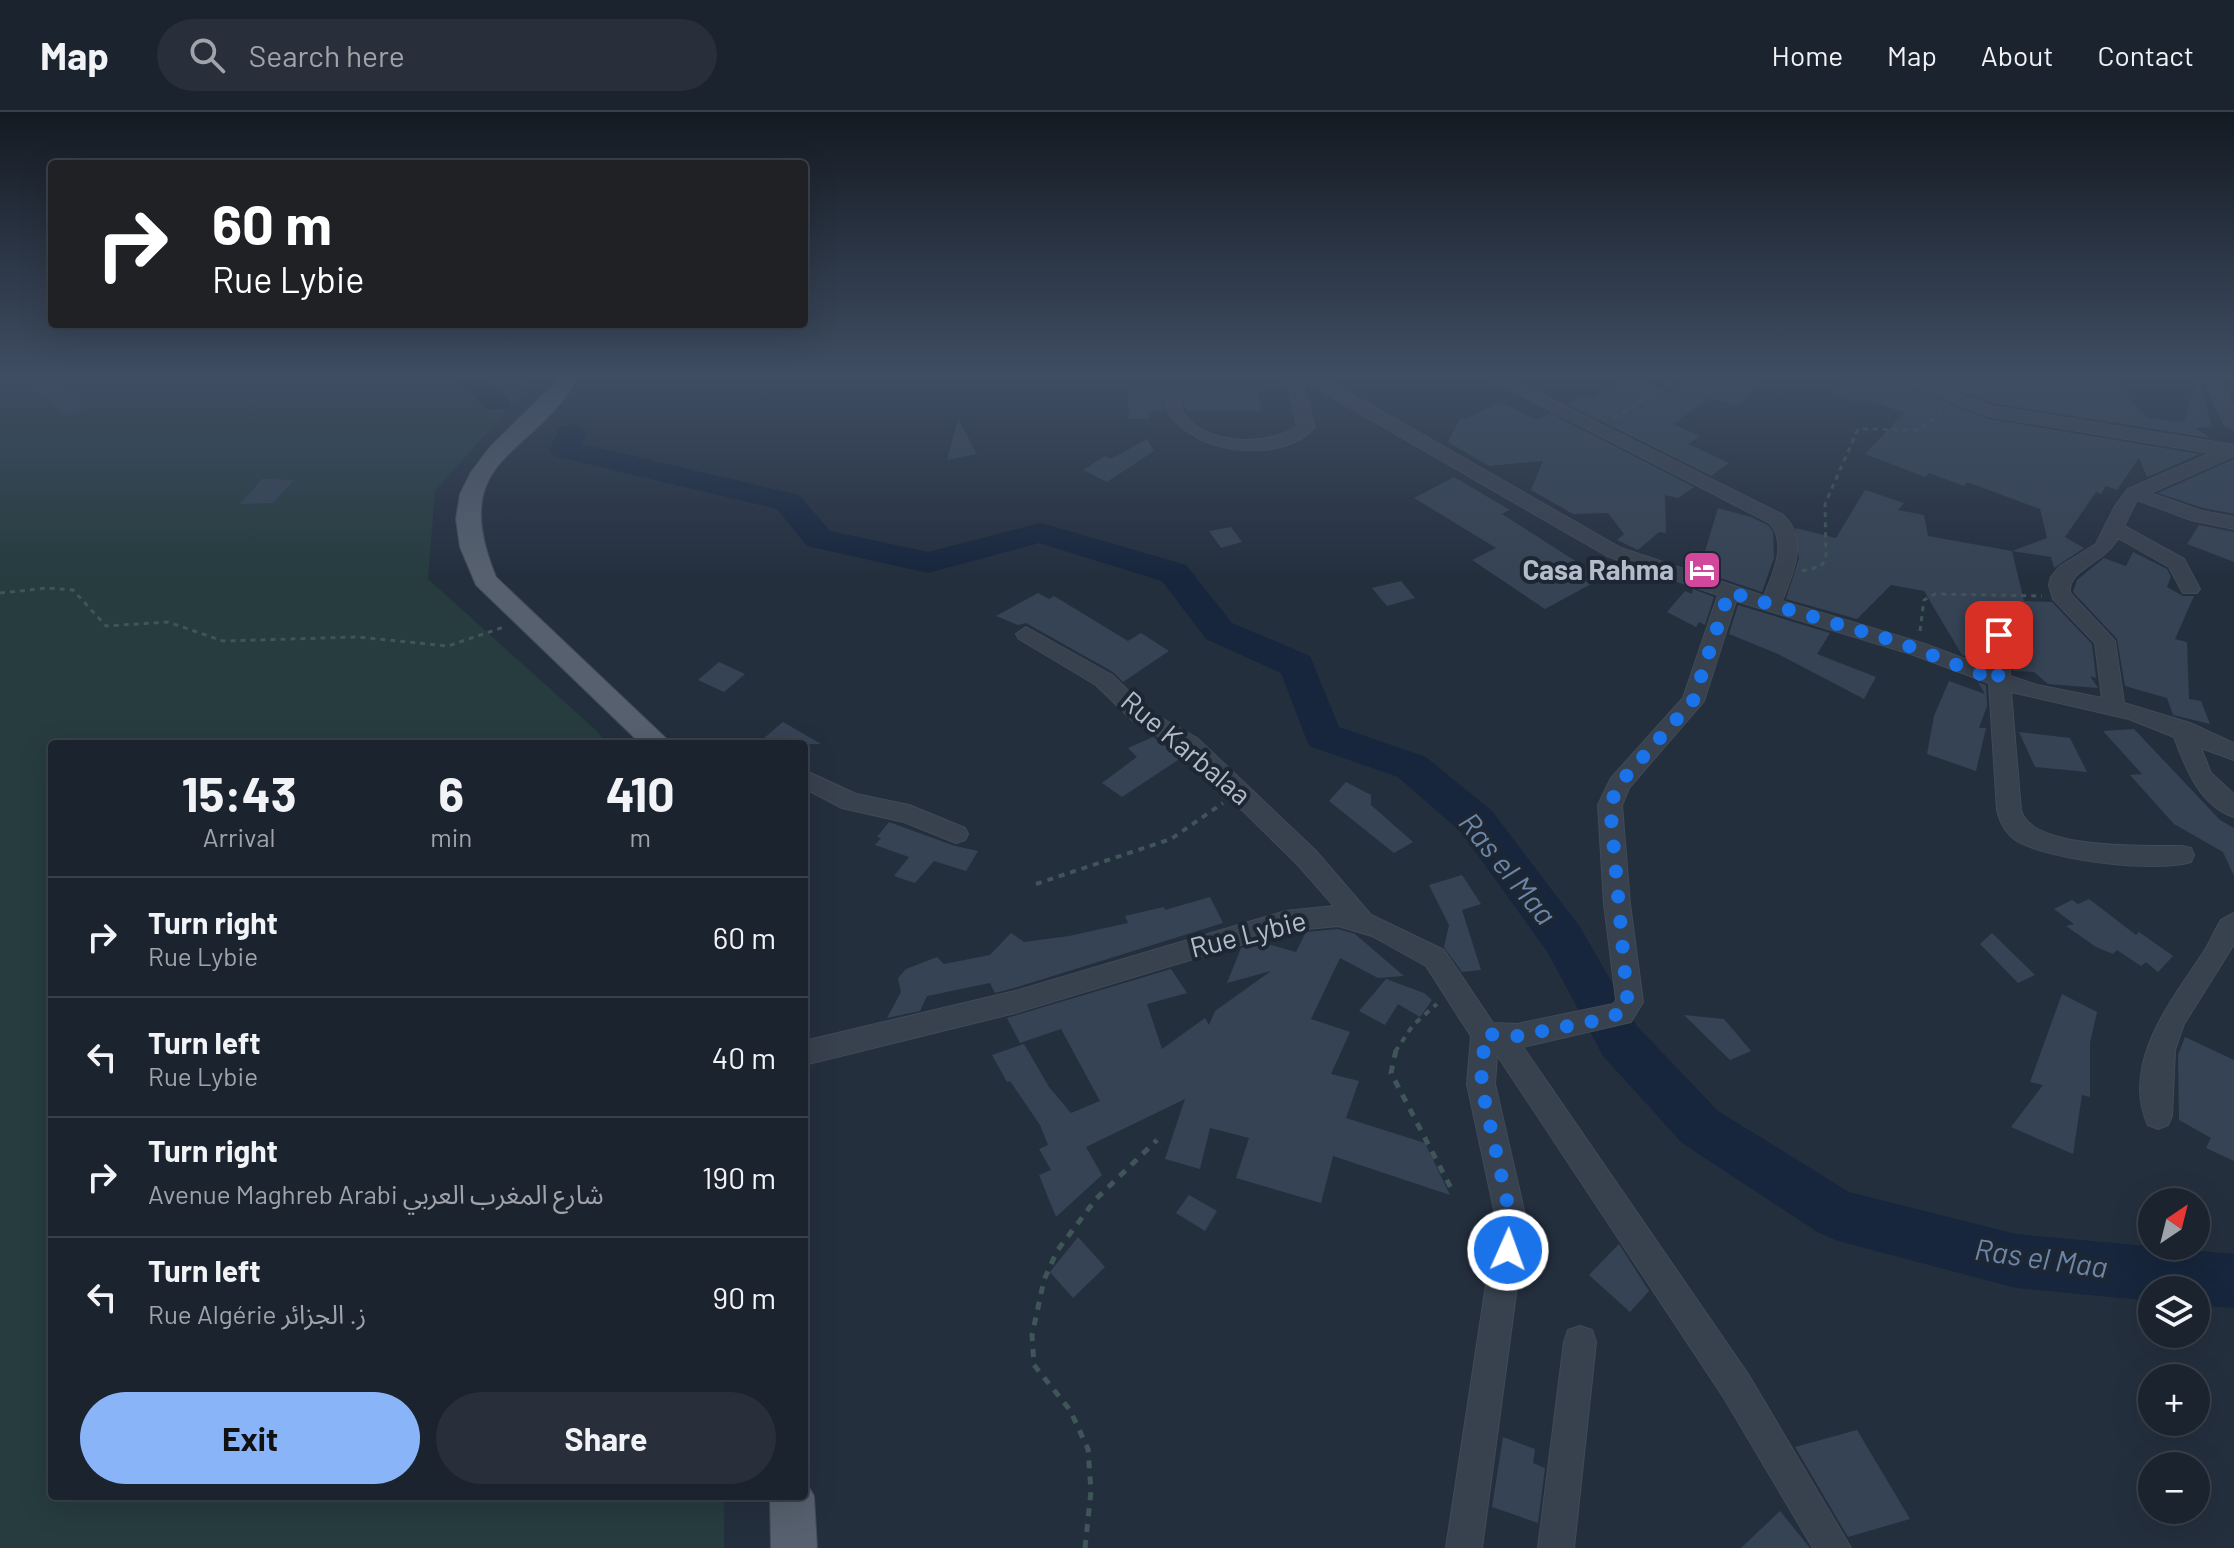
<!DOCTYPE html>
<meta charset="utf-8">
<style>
body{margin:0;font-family:Barlow,"Noto Sans Arabic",sans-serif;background:#282f3a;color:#f1f3f6;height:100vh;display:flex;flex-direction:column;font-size:30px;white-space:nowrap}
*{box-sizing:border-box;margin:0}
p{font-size:26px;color:#a0a4aa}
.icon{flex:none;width:44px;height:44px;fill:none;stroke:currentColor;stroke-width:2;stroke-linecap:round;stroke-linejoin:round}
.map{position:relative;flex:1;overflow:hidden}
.sheet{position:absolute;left:48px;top:628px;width:760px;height:760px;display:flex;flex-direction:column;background:#1b232e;border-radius:8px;box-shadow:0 8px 32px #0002,0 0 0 2px #39404a}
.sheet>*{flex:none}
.top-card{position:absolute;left:48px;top:48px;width:760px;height:168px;border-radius:8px;box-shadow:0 8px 32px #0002,0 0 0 2px #39404a;background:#202124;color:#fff;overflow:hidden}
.needle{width:52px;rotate:35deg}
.buttons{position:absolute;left:2138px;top:1076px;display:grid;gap:16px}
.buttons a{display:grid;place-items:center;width:72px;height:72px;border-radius:50%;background:#1b232e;box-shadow:0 8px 32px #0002,0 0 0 2px #39404a;font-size:40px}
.pin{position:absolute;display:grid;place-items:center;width:68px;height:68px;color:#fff;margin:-34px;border-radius:16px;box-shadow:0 4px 12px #0006}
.me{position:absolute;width:88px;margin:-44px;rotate:2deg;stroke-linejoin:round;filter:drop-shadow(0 0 6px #0008)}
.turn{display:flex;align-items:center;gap:28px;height:168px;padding:0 32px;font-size:36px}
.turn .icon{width:104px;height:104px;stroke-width:2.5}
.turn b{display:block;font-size:56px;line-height:68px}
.eta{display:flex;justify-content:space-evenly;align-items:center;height:136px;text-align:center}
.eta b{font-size:48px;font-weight:700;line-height:56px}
.cta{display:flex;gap:16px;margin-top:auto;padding:16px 32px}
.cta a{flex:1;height:92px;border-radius:48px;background:#8ab4f8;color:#111;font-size:32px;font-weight:700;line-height:92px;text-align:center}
.cta a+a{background:#282f3a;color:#f1f3f6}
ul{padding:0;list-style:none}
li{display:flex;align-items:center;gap:24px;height:120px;padding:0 32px;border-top:2px solid #39404a}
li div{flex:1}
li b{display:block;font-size:30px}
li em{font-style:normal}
header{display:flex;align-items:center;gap:48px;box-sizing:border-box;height:112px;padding:0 40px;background:#1b232e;border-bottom:2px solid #39404a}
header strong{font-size:38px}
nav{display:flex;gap:44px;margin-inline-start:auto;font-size:28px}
.search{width:560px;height:72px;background:#282f3a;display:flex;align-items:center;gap:20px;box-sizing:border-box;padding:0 28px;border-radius:44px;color:#a0a4aa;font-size:30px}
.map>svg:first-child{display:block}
.green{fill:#263c3f}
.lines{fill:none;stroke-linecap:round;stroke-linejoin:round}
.river{fill:#17263c;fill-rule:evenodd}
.building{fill:#364354}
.minor-casing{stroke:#414a57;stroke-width:2}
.major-casing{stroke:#414a57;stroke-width:2}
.path-far2{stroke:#3f5557;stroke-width:3;stroke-dasharray:5 5;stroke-linecap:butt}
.path-far1{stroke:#3f5557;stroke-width:4;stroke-dasharray:6 6;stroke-linecap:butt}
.path{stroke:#3f5557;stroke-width:5;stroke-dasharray:8 8;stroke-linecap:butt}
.minor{fill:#38414e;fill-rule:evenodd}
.major{fill:#56606e;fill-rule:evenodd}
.route{stroke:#1a73e8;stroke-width:14;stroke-dasharray:0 25.2}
.labels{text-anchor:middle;stroke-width:8;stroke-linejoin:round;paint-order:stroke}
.poi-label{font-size:28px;font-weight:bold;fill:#b4bcc9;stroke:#1d2633;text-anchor:end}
.street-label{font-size:28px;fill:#b4bcc9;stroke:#1d2633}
.water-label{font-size:30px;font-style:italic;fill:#6d86a8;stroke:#1d2633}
</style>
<header>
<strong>Map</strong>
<div class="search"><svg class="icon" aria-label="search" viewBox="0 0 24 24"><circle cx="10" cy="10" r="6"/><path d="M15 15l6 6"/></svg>Search here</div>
<nav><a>Home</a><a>Map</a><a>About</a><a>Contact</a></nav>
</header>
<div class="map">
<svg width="2234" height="1436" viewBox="0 0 2234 1436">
<rect width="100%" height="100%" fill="#242f3e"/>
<path class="green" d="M0 263H535L528 275 435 379 428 467 598 620 606 632H52V1384H724V1436H0Z"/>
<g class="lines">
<g class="river">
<path d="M451 263H482L512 291 507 297H487Z"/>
<path d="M571 312 582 315 586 321 582 332 799 383 830 419 928 440 1040 411 1052 414 1186 453 1232 511 1310 544 1339 615 1426 645 1492 699 1580 815 1637 914 1718 999 1849 1080 2016 1122 2234 1142V1196L2196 1193V1178H2152V1189L2016 1176 1838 1129 1819 1121 1682 1031 1603 944 1548 841 1462 721 1398 665 1309 634 1281 561 1206 527 1162 469 1039 431 928 461 807 434 777 397 554 344 550 337 560 315Z"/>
</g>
</g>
<g class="building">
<path d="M1689 263H1760L1739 294 1710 286 1673 312 1700 324 1688 332 1729 351 1711 364 1567 292 1583 283 1592 287 1630 264 1673 283Z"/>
<path d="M1854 263H1876L1988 307 2200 342 2147 365 2139 346 2117 378 2106 374 2101 382 2096 380 2065 425 2084 436 2054 456 2051 445 2012 439 2047 426 2040 397 1967 370 1964 374 1929 361 1925 365 1865 342 1904 301 1863 286 1858 290 1831 280Z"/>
<path d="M1932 263H2109L2147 306 2184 310 2198 263 2212 315 2196 316 2210 326 1992 291 1932 270Z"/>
<path d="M52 267 70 284 89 293 64 304 33 274Z"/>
<path d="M1220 278H1258L1261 299H1187L1181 286 1166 284 1161 290 1165 299H1148L1150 307H1129L1128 279Z"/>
<path d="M1501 290 1537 308 1550 301 1694 375 1678 386 1665 383 1666 421 1659 420 1638 438 1617 428 1624 422 1608 401 1573 402 1531 378 1543 349 1489 354 1448 330 1461 305 1465 307Z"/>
<path d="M958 307 977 342 947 348Z"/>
<path d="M1147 327 1154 339 1107 370 1083 358 1105 344 1111 347Z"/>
<path d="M2234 347V402L2203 396 2158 381Z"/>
<path d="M1454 365 1510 398 1502 402 1602 466 1545 497 1472 448 1496 436 1414 386Z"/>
<path d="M262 367 294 368 273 391 240 392Z"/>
<path d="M1865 378 1904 391 1898 398 1924 403 1928 424 2012 439 2024 489 2052 490 2092 532 2096 566 2090 564 2098 576 2048 572 2034 560 2013 559V523L1984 509 1970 520 1987 531 1986 552 1962 543 1924 479 1891 473 1857 507 1786 487 1799 446 1795 416 1836 426Z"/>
<path d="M1718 396 1751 405 1768 413 1773 420 1774 446 1762 480 1699 459Z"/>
<path d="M2199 413 2234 420V450L2187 432Z"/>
<path d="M1231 415 1242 430 1221 436 1209 419Z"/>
<path d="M2133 440 2167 457 2171 465 2167 475 2183 484H2194L2175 527 2187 530 2189 587 2201 589 2210 612 2173 603 2167 586 2125 574 2117 527 2073 480 2077 468 2104 446 2126 454Z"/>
<path d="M1401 469 1415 486 1387 494 1372 476Z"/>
<path d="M1693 477 1714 485 1705 513 1699 510 1696 515 1667 500 1685 479 1692 482Z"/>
<path d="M1038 481 1049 487 1054 484 1128 529 1141 521 1169 539 1123 570 1113 560 1026 511 1018 513 996 504Z"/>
<path d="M1738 493 1830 521 1817 542 1876 565 1864 587 1778 542 1729 522Z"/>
<path d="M719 550 745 562 724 580 698 568Z"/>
<path d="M1949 569 1985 582 1978 570 1986 573 1987 594 1979 616H1986L1976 659 1927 642 1934 604Z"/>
<path d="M783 610 821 632H757Z"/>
<path d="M2134 617 2220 708 2234 716V764L2223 740 2174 712 2130 663 2142 662 2103 619Z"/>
<path d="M2019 620 2070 626 2087 660 2035 655Z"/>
<path d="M1153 625 1181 646 1122 685 1102 671 1137 645 1128 636Z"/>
<path d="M1346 670 1371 683V693L1413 730 1394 741 1329 689Z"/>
<path d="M889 710 955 734 978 739 966 759 934 749 915 771 894 764 909 745 875 733 881 726 877 725Z"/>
<path d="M1462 763 1481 792 1462 798 1481 858 1462 860 1444 835 1449 813 1429 773Z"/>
<path d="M1210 785 1223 811 1014 876 995 881 990 871 927 884 920 899 887 906 901 880 898 866 906 857 937 845 944 852 990 843 1011 821 1024 830 1069 824 1128 811 1125 804 1164 795 1165 798Z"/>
<path d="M2089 787 2136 823 2139 820 2173 844 2158 860 2146 850 2141 854 2117 838 2113 842 2096 835 2066 814 2074 812 2054 797 2072 788 2078 792Z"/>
<path d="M1338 817 1355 822 1404 864 1378 866 1340 846 1311 907 1350 920 1331 962 1359 969 1346 1006 1425 1031 1450 1083 1333 1044 1321 1091 1236 1066 1249 1026 1210 1016 1200 1057 1165 1047 1185 987 1086 1035 1102 1063 1056 1105 1039 1063 1051 1058 1039 1037 1048 1033 1040 1013 1010 969 1007 970 992 943 1024 932 1049 975 1071 1001 1100 989 1061 917 1020 931 1007 906 1171 857 1187 881 1147 892 1162 937 1205 906 1209 913 1215 899 1271 859 1227 871 1241 836 1260 830 1296 840 1306 820Z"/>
<path d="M1992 821 2035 863 2018 871 1980 832Z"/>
<path d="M1386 867 1424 881 1432 888 1420 905 1398 892 1385 913 1359 899Z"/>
<path d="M2062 882 2097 900 2090 931V985L2082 983 2073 1042 2011 1015 2043 973 2030 970Z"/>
<path d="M1684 903 1724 907 1751 939 1730 948Z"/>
<path d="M2185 925 2234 948V1049L2206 1036 2211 1026 2179 1008 2178 943Z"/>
<path d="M1189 1083 1217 1099 1205 1119 1176 1101Z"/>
<path d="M1078 1125 1105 1155 1073 1186 1050 1160Z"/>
<path d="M1619 1132 1649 1179 1630 1200 1589 1163Z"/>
<path d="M1857 1318 1910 1407 1848 1425 1795 1335Z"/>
<path d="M1503 1325 1535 1337 1533 1351 1545 1356 1538 1411 1492 1395Z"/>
<path d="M1780 1399 1810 1436H1741Z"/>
</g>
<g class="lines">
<g class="minor-casing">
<g id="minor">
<path d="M1285 263H1318L1621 436 1764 484C1773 461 1788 432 1770 411L1482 263H1502L1783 403C1809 428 1793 461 1782 489L1925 532 1989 556 1990 529 1973 519 1983 512C1992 515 2006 517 2011 525L2010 564 2037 573 2102 586 2095 531 2053 487 2049 473 2051 465 2059 455 2096 432 2115 394 2128 377 2211 341 1988 304 1882 263H1905L1991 294 2234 333V344L2150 381 2202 399 2234 405V417L2191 408 2137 388 2124 414 2184 447 2200 477 2197 481H2183L2169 455 2118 426C2104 452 2067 457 2070 481L2115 529 2124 591 2190 611 2234 631V648L2201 636 2211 661 2234 682V705C2200 694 2185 655 2174 625L2129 607 2011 580 2021 698C2030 738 2149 734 2182 734L2191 736 2194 743 2191 750C2155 761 2050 748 2017 729 2006 722 2000 710 1997 698L1989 571 1911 542 1736 489 1704 589 1629 676 1622 693 1630 792 1643 890 1631 910 1523 935 1748 1262 1851 1436H1813L1724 1286 1497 943 1495 972 1526 1107 1482 1436H1446L1496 1107 1467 972 1471 924 1426 854 1372 824 1338 814 1286 819 1015 901 804 953V929L1015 879 1286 799 1334 794 1298 753 1181 638 1133 609 1096 573 1019 527 1016 522 1026 515 1112 563 1149 599 1197 626 1316 739 1371 803 1444 838 1493 911 1517 912 1613 892 1616 888 1604 792 1598 693 1611 666 1683 586 1718 483 1607 444 1302 268 1315 315C1281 355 1183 342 1164 291L1166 287H1178C1181 293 1183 300 1186 304 1208 334 1270 334 1297 314Z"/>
<path d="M2201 263H2217L2234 296V318L2225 313Z"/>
<path d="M804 658 856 682 909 693 965 716 968 722 965 728 956 731 904 710 842 696 804 676Z"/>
<path d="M2234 801V832L2184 912 2175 938 2172 1004 2168 1013 2158 1017 2148 1013C2120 952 2172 888 2203 841 2210 831 2214 819 2221 808Z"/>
<path d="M1580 1214 1592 1218 1596 1230 1574 1436H1538L1564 1230 1568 1218Z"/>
</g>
</g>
<g class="major-casing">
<g id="major">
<path d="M559 263H579C536 346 445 341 496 465L672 632H641L476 473 460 435 456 407 460 382 471 360 490 335 553 273Z"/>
<path d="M804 1367 814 1384 817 1436H771L770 1384H804Z"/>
</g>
</g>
<g class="path-far2">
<path d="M1614 306 1683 263"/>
<path d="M1802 459 1821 454 1826 447 1825 392 1858 317 1920 318 1944 297"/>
<path d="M0 481 48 476 73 478 106 514 168 510 223 529 357 525 448 534 504 515"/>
<path d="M1920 519 1924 488 1935 482 2042 484"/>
</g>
<g class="path-far1">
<path d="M1036 772 1171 727 1223 691"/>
<path d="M1395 940 1413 913 1437 892"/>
</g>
<g class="path">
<path d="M1396 938 1391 961 1451 1076"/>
<path d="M1085 1436 1091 1379 1088 1337 1070 1298 1034 1253 1032 1223 1044 1168 1057 1139 1096 1087 1157 1028"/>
</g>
<use href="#minor" class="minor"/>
<use href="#major" class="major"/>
</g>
<linearGradient id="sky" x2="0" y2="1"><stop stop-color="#141a22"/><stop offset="0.57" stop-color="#3f4d63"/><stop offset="1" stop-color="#3f4d63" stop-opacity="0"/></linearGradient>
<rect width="2234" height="464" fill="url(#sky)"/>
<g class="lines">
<path class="route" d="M1508 1138 1511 1107 1481 972 1485 922 1517 924 1610 906 1628 896 1610 693 1619 672 1693 589 1729 480 1898 530 1998 569 1999 523"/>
</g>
<defs>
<g id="hotel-square" transform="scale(2)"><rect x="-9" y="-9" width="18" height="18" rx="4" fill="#d1479c" stroke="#1d2633"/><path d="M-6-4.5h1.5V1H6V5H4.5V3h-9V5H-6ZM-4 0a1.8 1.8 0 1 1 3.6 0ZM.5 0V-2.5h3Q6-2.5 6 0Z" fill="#fff"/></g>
</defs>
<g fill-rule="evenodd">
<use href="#hotel-square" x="1702" y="458"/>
</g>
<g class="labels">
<g class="poi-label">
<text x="1674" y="468">Casa Rahma</text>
</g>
<g class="street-label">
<text transform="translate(1186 636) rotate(40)" y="10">Rue Karbalaa</text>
<text transform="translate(1248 822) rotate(-14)" y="10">Rue Lybie</text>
</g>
<g class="water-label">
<text transform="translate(1507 757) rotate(51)" y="10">Ras el Maa</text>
<text transform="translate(2041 1147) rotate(8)" y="10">Ras el Maa</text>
</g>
</g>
</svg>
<div class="buttons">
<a><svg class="needle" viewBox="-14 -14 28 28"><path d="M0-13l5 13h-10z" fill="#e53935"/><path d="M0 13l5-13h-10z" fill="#a0a4aa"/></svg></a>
<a><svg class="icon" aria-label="layers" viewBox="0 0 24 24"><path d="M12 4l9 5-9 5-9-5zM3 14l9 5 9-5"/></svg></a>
<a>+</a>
<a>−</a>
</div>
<div class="pin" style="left:1999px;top:523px;background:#d93025"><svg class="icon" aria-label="arrive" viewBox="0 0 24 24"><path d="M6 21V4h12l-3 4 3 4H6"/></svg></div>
<svg class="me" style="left:1508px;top:1138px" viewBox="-20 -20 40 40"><circle r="17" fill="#1a73e8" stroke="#fff" stroke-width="3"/><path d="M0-11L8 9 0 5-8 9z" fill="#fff"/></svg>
<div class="top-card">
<div class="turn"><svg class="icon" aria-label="right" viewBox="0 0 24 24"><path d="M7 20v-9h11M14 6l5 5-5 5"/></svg><div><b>60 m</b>Rue Lybie</div></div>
</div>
<section class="sheet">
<div class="eta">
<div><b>15:43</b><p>Arrival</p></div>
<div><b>6</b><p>min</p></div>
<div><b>410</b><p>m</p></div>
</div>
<ul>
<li><svg class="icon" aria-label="right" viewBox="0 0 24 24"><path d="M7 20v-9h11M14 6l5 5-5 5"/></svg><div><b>Turn right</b><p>Rue Lybie</p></div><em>60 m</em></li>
<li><svg class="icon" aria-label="left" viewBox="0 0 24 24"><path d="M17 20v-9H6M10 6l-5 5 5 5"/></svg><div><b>Turn left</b><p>Rue Lybie</p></div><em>40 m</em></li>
<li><svg class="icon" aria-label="right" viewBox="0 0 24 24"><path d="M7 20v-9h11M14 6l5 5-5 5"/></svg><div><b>Turn right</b><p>Avenue Maghreb Arabi شارع المغرب العربي</p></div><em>190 m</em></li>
<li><svg class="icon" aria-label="left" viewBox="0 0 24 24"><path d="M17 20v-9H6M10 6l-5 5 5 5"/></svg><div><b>Turn left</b><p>Rue Algérie ز. الجزائر</p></div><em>90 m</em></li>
</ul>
<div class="cta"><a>Exit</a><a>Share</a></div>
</section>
</div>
